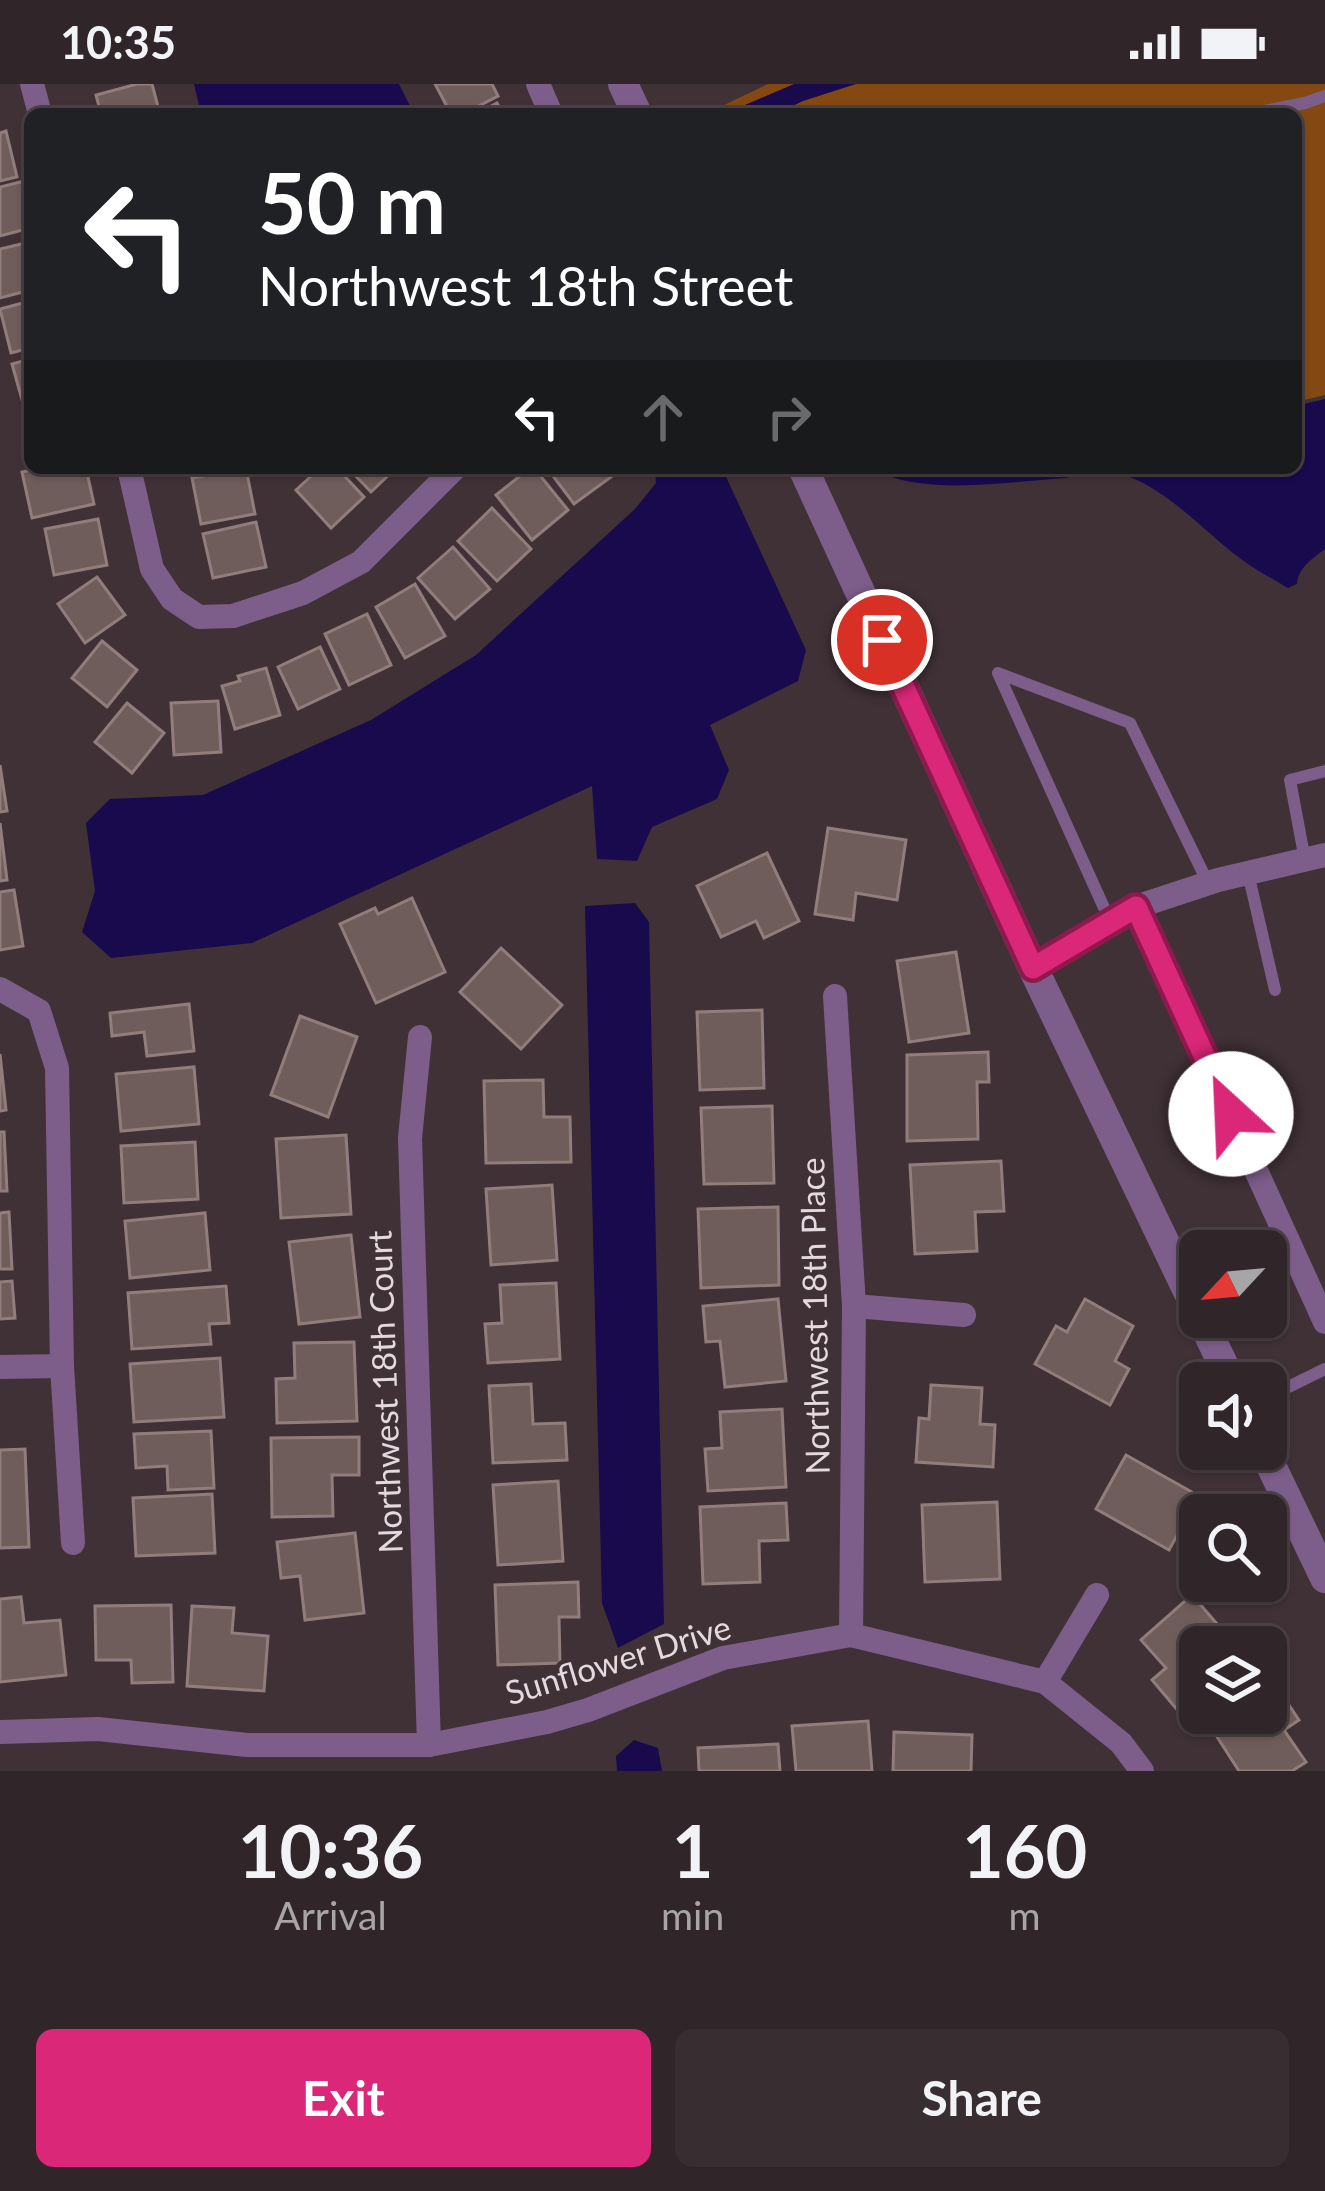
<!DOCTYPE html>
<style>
body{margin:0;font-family:Lato,sans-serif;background:#382d31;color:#f1f3f6;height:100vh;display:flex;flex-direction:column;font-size:45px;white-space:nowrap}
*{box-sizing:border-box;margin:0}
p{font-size:39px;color:#a8a5a8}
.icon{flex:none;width:66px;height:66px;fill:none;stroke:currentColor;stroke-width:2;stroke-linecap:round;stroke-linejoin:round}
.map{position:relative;height:1687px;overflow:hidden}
.side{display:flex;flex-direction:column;background:#302529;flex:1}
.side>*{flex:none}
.hud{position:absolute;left:24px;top:24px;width:1278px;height:366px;border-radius:18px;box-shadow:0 3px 9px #0004,0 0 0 3px #4b4246;background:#202124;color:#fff;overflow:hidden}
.needle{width:78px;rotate:244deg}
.controls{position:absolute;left:1179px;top:1146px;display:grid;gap:24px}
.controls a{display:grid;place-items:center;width:108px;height:108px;border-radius:18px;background:#302529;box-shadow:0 3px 9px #0004,0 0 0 3px #4b4246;font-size:60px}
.pin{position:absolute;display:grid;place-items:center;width:102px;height:102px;color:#fff;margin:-51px;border:6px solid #fff;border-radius:50%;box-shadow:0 3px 12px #0007}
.me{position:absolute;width:132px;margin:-66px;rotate:335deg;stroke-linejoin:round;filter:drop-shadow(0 0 9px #0008)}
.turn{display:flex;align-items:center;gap:42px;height:252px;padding:0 36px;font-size:54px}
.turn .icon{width:156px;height:156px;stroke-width:2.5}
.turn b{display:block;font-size:84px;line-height:102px}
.lanes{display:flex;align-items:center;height:114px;padding:0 36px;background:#0003;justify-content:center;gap:60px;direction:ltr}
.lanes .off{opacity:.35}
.eta{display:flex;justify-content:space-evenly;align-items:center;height:204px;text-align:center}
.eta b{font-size:72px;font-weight:700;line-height:84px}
.action{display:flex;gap:24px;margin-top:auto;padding:24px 36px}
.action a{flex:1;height:138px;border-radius:18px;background:#db2777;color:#fff;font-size:48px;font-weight:700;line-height:138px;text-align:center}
.action a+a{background:#382d31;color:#f1f3f6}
.status{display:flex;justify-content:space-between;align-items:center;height:84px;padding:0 60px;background:#302529;direction:ltr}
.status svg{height:33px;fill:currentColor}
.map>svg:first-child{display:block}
.green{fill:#844913}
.water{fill:#180a4d}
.building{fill:#6f5d5b;stroke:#917d7b;stroke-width:3}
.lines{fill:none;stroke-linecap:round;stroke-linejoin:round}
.service{stroke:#7d5e8b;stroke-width:12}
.minor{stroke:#7d5e8b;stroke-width:24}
.tertiary{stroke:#7d5e8b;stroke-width:30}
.route-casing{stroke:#8e194d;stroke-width:30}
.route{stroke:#db2777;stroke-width:21}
.labels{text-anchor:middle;stroke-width:9;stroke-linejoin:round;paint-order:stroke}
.street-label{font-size:33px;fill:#e3d9de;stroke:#403137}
</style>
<div class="status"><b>10:35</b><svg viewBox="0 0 49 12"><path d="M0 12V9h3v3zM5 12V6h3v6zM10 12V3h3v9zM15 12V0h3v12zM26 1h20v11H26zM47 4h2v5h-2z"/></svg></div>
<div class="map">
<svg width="1325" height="1687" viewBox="0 0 1325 1687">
<rect width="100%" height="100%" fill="#403137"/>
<path class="green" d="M768 0H1325V311L1296 318V30H705Z"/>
<g class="water">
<path d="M194 0H399L414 30H201Z"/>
<path d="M794 0H856L803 17 776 30H724Z"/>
<path d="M1325 315V465C1313 474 1298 484 1297 500L1288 504C1269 493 1249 482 1233 469 1199 442 1154 393 1110 388 1095 386 1079 392 1064 394 1007 398 921 413 871 384H1296V322Z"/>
<path d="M655 384H722L806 566 798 597 710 641 729 686 717 715 652 743 637 777 597 775 592 702 252 859 111 874 82 848 95 807 86 739 110 715 203 711 371 636 476 571 635 425 656 399Z"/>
<path d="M635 819 649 838 664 1540 618 1564 602 1519 585 822Z"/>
<path d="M634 1656 658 1664 662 1687H617L616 1672Z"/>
</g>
<g class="building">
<path d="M137 0H152L160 30H101L96 11Z"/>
<path d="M435 0H492L498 12 463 30H451Z"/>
<path d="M497 19 503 30H476Z"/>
<path d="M6 47 17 93 0 97V49Z"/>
<path d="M24 97 30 121V144L0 152V103Z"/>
<path d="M30 158V206L0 214V165Z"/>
<path d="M30 217V264L11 269 0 225Z"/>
<path d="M30 275V322L24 323 12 280Z"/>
<path d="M38 384H86L94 420 32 434 22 388Z"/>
<path d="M246 384 255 430 201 440 192 394Z"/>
<path d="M320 384H337L364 413 331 444 296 406Z"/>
<path d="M348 384H396L371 408Z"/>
<path d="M530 384H534L568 426 532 456 496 411Z"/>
<path d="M547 384H604L611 393 574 420Z"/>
<path d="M492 424 531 465 497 497 458 457Z"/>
<path d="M98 435 107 481 54 491 45 445Z"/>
<path d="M256 438 266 483 213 494 203 450Z"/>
<path d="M453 463 490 505 455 535 418 494Z"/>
<path d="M97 493 125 531 85 559 58 520Z"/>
<path d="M415 500 445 552 405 574 376 523Z"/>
<path d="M367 530 391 581 349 601 325 550Z"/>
<path d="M102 557 137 586 107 623 72 594Z"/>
<path d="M320 563 340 605 298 625 278 583Z"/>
<path d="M266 584 280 631 235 645 222 602 240 597 238 592Z"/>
<path d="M218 617 221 668 174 671 171 619Z"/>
<path d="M127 619 164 649 132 689 95 658Z"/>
<path d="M0 681 7 727 0 728Z"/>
<path d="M0 739 7 796 0 797Z"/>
<path d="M828 744 906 756 897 816 856 809 853 836 815 830Z"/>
<path d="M767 769 799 837 764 854 756 837 721 853 697 802Z"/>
<path d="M14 806 23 862 0 866V808Z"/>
<path d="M412 814 445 888 376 919 340 840 375 824 378 830Z"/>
<path d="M501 864 562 921 521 965 460 908Z"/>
<path d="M956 868 969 949 909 958 897 877Z"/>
<path d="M189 920 194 967 147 972 144 948 112 952 110 929Z"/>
<path d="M762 926 764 1004 700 1006 697 928Z"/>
<path d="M300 932 357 953 328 1033 271 1011Z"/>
<path d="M988 968 989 998H977L978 1055 907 1057V971Z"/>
<path d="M0 970 6 1026 0 1027Z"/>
<path d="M194 983 199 1040 121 1047 116 990Z"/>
<path d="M543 996 544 1033H570L571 1078 486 1079 484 997Z"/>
<path d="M772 1022 774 1099 704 1100 701 1024Z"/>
<path d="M0 1048H4L7 1107H0Z"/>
<path d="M346 1051 351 1130 281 1134 276 1055Z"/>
<path d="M195 1058 198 1115 124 1119 121 1062Z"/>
<path d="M1001 1077 1004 1127 975 1128 977 1167 915 1170 910 1081Z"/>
<path d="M552 1101 557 1176 491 1181 486 1105Z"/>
<path d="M778 1123 779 1201 701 1204 698 1125Z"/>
<path d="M9 1128 12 1185H0V1129Z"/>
<path d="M205 1129 210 1186 130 1194 125 1137Z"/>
<path d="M351 1151 360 1233 299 1240 289 1158Z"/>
<path d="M12 1197 15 1234 0 1235V1198Z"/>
<path d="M556 1199 560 1275 488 1279 485 1240 502 1239 500 1201Z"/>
<path d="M226 1202 229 1239 209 1240 211 1260 132 1265 128 1209Z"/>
<path d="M778 1215 786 1297 725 1303 720 1257 706 1258 703 1222Z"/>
<path d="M1085 1215 1133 1242 1115 1277 1129 1285 1110 1321 1035 1280 1056 1242 1067 1248Z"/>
<path d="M354 1258 357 1337 277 1339 276 1295 295 1294 294 1259Z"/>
<path d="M220 1274 224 1333 134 1338 130 1280Z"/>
<path d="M531 1300 533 1340 565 1339 567 1376 493 1379 489 1302Z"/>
<path d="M931 1301 982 1304 980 1340 995 1341 993 1383 916 1378 919 1334 929 1335Z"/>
<path d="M782 1325 786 1403 708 1407 705 1365 722 1364 720 1328Z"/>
<path d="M211 1347 214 1404 168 1406 167 1382 136 1384 134 1350Z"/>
<path d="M359 1353V1391H332L333 1432 272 1433 271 1354Z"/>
<path d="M25 1365 29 1463 0 1464V1366Z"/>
<path d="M1126 1371 1199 1412 1169 1466 1096 1425Z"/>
<path d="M558 1397 563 1477 498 1481 493 1401Z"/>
<path d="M212 1410 215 1469 136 1472 133 1414Z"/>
<path d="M997 1418 1000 1495 925 1498 922 1421Z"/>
<path d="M786 1419 788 1456 759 1457 760 1498 703 1500 700 1423Z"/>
<path d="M355 1449 364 1529 305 1536 300 1492 281 1494 277 1458Z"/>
<path d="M578 1498 579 1533H559L560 1579 498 1581 495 1501Z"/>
<path d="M1192 1511 1237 1563H1200V1611L1180 1629 1152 1596 1166 1584 1141 1556Z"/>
<path d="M21 1513 24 1539 60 1536 66 1591 0 1598V1515Z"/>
<path d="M171 1521 173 1598 132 1599 131 1576H96L95 1522Z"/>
<path d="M192 1522 234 1524 232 1549 268 1552 264 1607 187 1602Z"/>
<path d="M1277 1603 1299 1636 1284 1646 1306 1678 1292 1687H1239L1212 1645 1237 1629H1266V1610Z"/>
<path d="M868 1637 872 1687H796L792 1642Z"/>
<path d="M894 1648 972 1651 971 1687H893Z"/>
<path d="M778 1660 780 1687H699L698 1664Z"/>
</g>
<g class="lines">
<g class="service">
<path d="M1249 30 1305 19 1325 12"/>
<path d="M1305 776 1290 696 1325 687"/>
<path d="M1248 789 1275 906"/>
<path d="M1110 837 998 589 1130 639 1208 799"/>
<path d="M1266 1314 1325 1285"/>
</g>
<g class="minor">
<path d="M32 0 40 30"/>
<path d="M538 0 551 30"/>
<path d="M129 384 152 485 172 515 199 533 233 532 303 509 361 478 455 384"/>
<path d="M1136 823 1325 1238"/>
<path d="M1033 884 1136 823 1218 796 1325 771"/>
<path d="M0 905 39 927 57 984 62 1282 73 1459"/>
<path d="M835 912 854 1222 851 1551"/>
<path d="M420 953 410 1054 429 1661"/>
<path d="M854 1222 964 1231"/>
<path d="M0 1283 62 1282"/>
<path d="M1045 1598 1097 1511"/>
<path d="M0 1648 98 1645 247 1661H429L547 1638 588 1626 723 1574 851 1551 1045 1598 1121 1659 1142 1687"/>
</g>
<g class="tertiary">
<path d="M623 0 637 30"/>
<path d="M803 384 1033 884 1232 1299"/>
<path d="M1263 1365 1325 1494"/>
</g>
</g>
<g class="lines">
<g class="route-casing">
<path id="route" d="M882 556 1033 884 1136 823 1231 1030"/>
</g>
<use href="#route" class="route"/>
</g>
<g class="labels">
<g class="street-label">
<text transform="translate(815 1232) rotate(-91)" y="12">Northwest 18th Place</text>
<text transform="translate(385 1308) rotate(-92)" y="12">Northwest 18th Court</text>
<text transform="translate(618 1576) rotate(-17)" y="12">Sunflower Drive</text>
</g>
</g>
</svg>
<div class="controls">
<a><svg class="needle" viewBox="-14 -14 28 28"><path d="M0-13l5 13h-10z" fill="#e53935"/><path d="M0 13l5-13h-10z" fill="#a8a5a8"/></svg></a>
<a><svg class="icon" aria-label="sound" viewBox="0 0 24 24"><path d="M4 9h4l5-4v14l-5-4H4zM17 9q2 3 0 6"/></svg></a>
<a><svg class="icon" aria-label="search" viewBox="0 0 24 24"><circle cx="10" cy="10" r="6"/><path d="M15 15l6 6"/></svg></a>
<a><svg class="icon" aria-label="layers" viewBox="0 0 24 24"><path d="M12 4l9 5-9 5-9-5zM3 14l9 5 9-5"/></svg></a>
</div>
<div class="pin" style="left:882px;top:556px;background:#d93025"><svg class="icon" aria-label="arrive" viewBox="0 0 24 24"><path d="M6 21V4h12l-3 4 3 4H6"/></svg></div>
<svg class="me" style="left:1231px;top:1030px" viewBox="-20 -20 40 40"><circle r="19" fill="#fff"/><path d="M0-13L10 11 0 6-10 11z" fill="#db2777"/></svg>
<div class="hud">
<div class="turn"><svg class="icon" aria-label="left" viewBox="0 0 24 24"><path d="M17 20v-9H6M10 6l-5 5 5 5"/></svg><div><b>50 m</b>Northwest 18th Street</div></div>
<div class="lanes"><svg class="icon" aria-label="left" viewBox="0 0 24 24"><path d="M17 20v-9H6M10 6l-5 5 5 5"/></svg><svg class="icon off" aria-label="ahead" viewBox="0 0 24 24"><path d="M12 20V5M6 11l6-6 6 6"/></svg><svg class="icon off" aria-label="right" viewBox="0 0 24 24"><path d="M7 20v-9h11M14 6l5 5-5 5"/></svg></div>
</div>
</div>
<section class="side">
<div class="eta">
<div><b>10:36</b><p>Arrival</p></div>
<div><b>1</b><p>min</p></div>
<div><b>160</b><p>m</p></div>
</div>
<div class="action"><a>Exit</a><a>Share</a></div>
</section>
